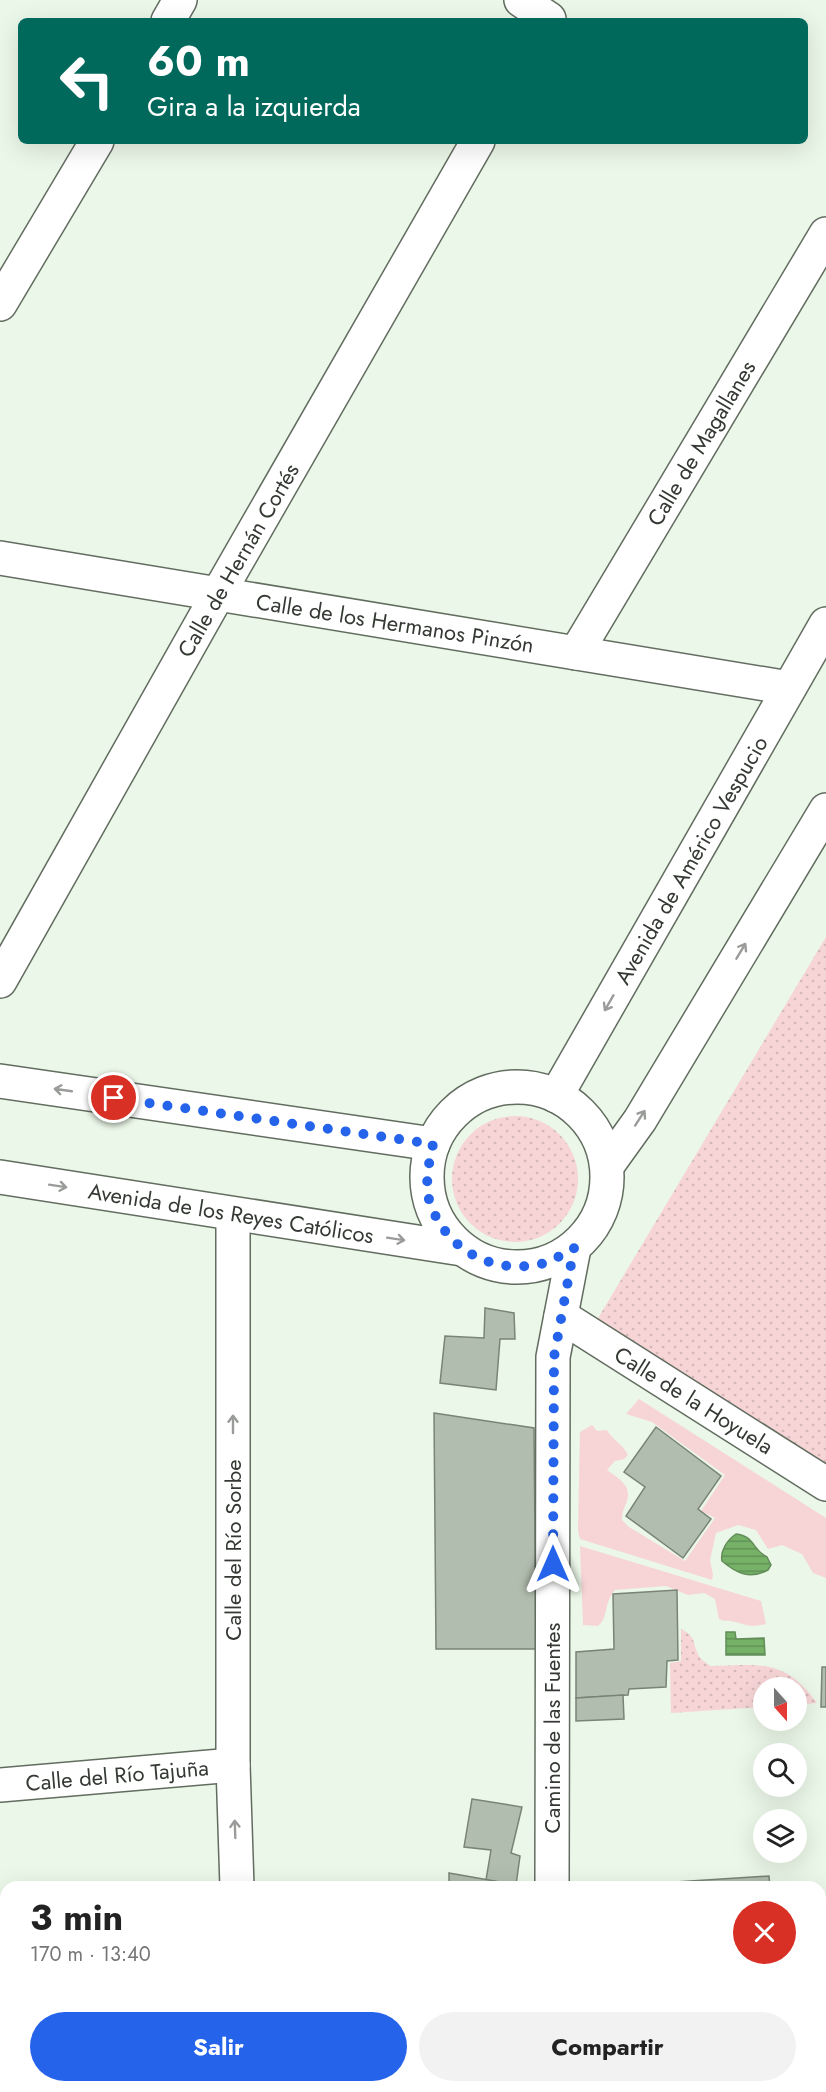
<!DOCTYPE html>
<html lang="es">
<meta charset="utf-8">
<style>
body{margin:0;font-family:Jost,sans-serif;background:#f2f2f2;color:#222;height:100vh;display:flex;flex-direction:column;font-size:22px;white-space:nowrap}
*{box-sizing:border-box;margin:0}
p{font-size:20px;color:#767676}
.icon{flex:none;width:33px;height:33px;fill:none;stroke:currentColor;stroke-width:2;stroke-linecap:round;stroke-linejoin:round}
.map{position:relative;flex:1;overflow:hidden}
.panel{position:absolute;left:0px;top:1881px;width:826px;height:212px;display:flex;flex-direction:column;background:#fff;border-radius:18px 18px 0 0;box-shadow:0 6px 24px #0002}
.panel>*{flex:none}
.hud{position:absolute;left:18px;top:18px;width:790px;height:126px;border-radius:9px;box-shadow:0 6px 24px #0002;background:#00695c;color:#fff;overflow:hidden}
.needle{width:39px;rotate:159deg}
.buttons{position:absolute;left:753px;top:1677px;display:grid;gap:12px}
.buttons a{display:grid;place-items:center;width:54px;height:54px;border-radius:50%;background:#fff;box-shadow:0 6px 24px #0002;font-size:30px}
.pin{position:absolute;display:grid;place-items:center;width:51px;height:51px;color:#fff;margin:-26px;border:3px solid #fff;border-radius:50%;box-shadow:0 2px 6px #0007}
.me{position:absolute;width:66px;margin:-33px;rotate:0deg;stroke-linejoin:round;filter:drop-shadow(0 0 4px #0008)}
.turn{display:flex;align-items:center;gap:21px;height:126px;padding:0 30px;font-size:27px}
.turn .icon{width:78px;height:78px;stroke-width:2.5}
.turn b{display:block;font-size:42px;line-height:51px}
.round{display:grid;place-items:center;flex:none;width:63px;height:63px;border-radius:32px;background:#f2f2f2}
.head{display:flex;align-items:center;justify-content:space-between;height:102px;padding:0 30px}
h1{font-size:36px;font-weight:700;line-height:45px}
.cta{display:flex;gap:12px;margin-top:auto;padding:12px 30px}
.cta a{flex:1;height:69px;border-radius:36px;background:#2563eb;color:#fff;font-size:24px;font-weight:700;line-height:69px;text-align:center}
.cta a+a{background:#f2f2f2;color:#222}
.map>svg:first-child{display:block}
.grass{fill:url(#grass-dots)}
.garden{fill:#f7d5d7}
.water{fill:url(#water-rules);stroke:#628d58;stroke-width:1.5}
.building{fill:#b1bdae;stroke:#798476;stroke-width:1.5}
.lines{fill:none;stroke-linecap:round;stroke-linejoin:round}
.street-casing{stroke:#626d60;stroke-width:36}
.street{stroke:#fff;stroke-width:33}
.oneway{stroke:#9a9c99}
.route{stroke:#2563eb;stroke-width:10;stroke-dasharray:0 18}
.labels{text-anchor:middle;stroke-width:6;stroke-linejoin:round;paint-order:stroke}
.street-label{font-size:22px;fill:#343933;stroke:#fff}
</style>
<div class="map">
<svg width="826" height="2092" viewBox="0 0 826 2092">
<defs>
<pattern id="grass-dots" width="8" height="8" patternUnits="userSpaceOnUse" patternTransform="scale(1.5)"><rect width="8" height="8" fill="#f7d5d7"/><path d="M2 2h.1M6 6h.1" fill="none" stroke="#d4b8b9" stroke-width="1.8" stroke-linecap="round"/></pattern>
<pattern id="water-rules" width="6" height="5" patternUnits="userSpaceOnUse" patternTransform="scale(1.5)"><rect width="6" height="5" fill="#76b168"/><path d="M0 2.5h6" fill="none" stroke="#629156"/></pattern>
</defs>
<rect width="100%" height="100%" fill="#ebf7e8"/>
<g class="grass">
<path d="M826 937V1464L597 1320Z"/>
<circle cx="515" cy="1179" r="63"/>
<path d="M681 1629C697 1637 692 1643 699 1656 701 1660 707 1663 710 1666 761 1665 784 1658 817 1703L797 1705 796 1688H764L763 1707 671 1713 670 1663 681 1661Z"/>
</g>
<g class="garden">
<path d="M639 1399 826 1518V1578L813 1573 802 1554 782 1545 768 1549 756 1530 738 1525 716 1533 710 1560 713 1575 712 1580 580 1539 578 1531 580 1432 592 1425 597 1431 607 1430C613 1441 623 1444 628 1455L624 1459 615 1461 607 1470C618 1478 632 1485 627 1501 624 1510 622 1510 622 1520L629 1527 685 1561 715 1518 701 1511 725 1475 652 1422 626 1414Z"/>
<path d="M580 1546 761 1601 766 1624C751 1627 749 1626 735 1622 728 1620 725 1622 719 1619L715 1599 704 1593 688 1595 666 1586 615 1590C603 1604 609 1617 598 1626L583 1625Z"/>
</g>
<g class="water">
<path d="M736 1534C755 1536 752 1550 767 1557L771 1565 768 1570C750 1580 736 1573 722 1561 720 1551 727 1540 736 1534Z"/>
<path d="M726 1632H735L736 1639 764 1638 765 1655H726Z"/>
</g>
<g class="building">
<path d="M485 1308 514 1313 515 1339H500L496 1390 440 1383 445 1336 484 1338Z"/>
<path d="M434 1413 534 1428 536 1649H436Z"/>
<path d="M656 1427 721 1476 698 1509 711 1519 683 1558 626 1516 645 1487 624 1472Z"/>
<path d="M677 1590 678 1660 667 1661 666 1687 629 1689 628 1695 576 1698V1652L614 1649 613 1594Z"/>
<path d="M822 1667H826V1707H821Z"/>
<path d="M623 1695 624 1719 576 1721V1698Z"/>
<path d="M472 1799 522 1807 511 1853 520 1856 516 1885 486 1880 491 1850 464 1847Z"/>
<path d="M449 1873 529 1887H449Z"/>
<path d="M769 1876 770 1887H597Z"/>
<path d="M826 2006V2092H715L714 2086H820V2007Z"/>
</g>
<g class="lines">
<g class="street-casing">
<g id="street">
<path d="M521 0 549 19"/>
<path d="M168 21 180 0"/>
<path d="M0 304 97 141"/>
<path d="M0 558 789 688"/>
<path d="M576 653 826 234"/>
<path d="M0 981 218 594 478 141"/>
<path d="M0 1081 433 1144"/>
<circle cx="517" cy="1177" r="90"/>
<path d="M556 1096 826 624"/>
<path d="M607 1166 640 1120 826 810"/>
<path d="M0 1177 462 1249"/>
<path d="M233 1214V1765L237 1887"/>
<path d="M561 1316 826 1484"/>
<path d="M0 1785 233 1765"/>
<path d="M552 1887 553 1357 574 1248"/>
<path d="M820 1975H826"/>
<path d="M242 2086 243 2092"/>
<path d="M433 2092 502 2086"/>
<path d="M551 2092V2086"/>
</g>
</g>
<use href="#street" class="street"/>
</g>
<defs><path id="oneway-shaft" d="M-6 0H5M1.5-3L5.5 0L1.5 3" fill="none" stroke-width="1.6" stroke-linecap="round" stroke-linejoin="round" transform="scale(1.5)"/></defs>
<g class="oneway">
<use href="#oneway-shaft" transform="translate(741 951) rotate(-59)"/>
<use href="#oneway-shaft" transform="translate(609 1003) rotate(120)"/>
<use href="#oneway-shaft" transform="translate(63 1090) rotate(-172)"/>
<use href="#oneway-shaft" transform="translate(640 1118) rotate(-57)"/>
<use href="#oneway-shaft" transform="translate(58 1186) rotate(9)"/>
<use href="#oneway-shaft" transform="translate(396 1239) rotate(9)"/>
<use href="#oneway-shaft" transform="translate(233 1424) rotate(-90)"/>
<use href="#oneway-shaft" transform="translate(235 1829) rotate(-92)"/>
</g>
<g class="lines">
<path class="route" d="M114 1098 433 1144C429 1163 424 1184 430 1203 447 1252 496 1276 545 1263 555 1260 565 1252 574 1248L554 1357 553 1564"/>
</g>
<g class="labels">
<g class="street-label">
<text transform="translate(701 443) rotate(-59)" y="8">Calle de Magallanes</text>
<text transform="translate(238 560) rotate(-60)" y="8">Calle de Hernán Cortés</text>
<text transform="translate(395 623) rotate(9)" y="8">Calle de los Hermanos Pinzón</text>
<text transform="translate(691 860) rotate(-60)" y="8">Avenida de Américo Vespucio</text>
<text transform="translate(231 1213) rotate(9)" y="8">Avenida de los Reyes Católicos</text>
<text transform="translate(694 1400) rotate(32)" y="8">Calle de la Hoyuela</text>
<text transform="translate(233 1550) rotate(-90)" y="8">Calle del Río Sorbe</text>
<text transform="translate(552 1728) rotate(-90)" y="8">Camino de las Fuentes</text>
<text transform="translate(117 1775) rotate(-5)" y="8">Calle del Río Tajuña</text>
</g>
</g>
</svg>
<div class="buttons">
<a><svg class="needle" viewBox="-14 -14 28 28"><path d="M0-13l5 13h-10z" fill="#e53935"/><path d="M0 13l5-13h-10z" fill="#767676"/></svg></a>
<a><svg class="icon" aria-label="search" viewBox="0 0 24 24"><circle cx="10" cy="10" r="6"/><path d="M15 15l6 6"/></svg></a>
<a><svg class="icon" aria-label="layers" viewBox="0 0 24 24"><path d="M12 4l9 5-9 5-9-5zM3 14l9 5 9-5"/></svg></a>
</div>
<div class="pin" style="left:114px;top:1098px;background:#d93025"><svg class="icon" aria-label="arrive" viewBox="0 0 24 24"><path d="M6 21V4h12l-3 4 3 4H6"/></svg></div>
<svg class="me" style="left:553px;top:1564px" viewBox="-20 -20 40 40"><path d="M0-17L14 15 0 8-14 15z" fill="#2563eb" stroke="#fff" stroke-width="4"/></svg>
<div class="hud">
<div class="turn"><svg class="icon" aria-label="left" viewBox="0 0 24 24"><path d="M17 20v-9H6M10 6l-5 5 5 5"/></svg><div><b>60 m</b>Gira a la izquierda</div></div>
</div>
<section class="panel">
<div class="head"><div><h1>3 min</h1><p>170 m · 13:40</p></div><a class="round" style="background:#d93025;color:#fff"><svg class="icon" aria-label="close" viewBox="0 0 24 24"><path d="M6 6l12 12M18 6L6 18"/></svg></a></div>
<div class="cta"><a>Salir</a><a>Compartir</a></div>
</section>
</div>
